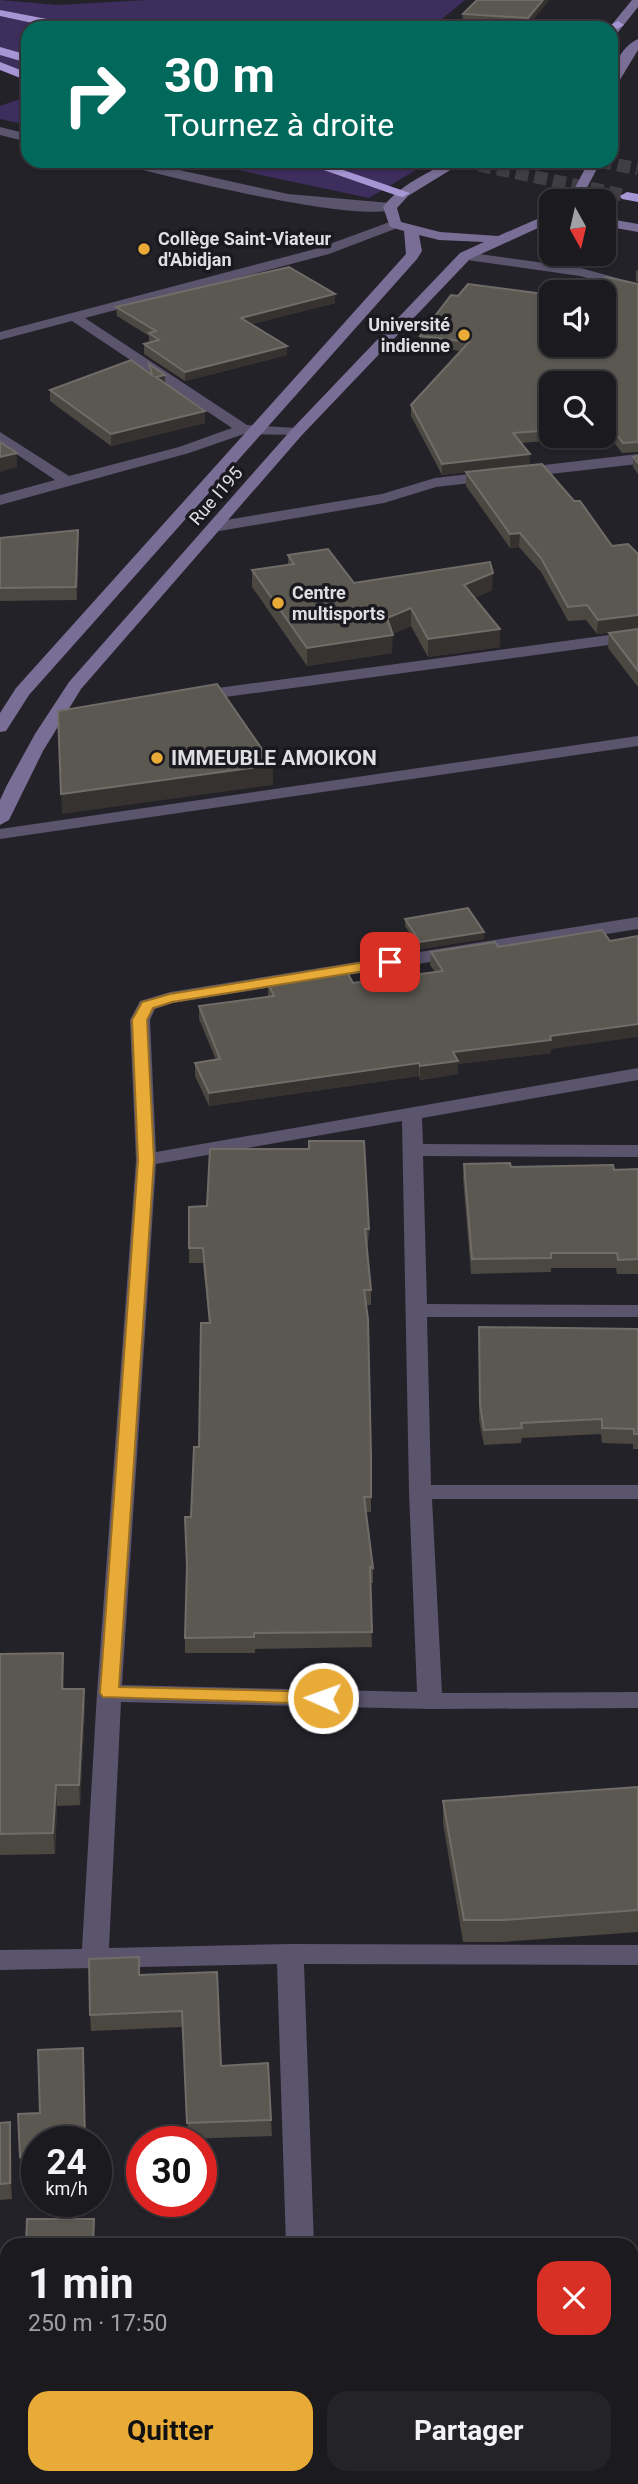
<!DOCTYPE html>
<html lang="fr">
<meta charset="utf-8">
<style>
body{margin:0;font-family:Roboto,sans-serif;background:#242328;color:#f1f3f6;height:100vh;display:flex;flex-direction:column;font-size:26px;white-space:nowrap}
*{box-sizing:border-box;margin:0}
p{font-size:23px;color:#a0a1a4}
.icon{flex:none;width:38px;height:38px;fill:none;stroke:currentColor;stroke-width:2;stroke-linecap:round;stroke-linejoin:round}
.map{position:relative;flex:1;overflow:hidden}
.side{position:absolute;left:0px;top:2238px;width:639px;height:247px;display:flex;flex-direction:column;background:#1b1a1f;border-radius:21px 21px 0 0;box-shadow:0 2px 5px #0004,0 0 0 2px #39383d}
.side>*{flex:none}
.guide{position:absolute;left:21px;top:21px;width:597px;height:147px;border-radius:21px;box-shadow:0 2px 5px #0004,0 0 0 2px #39383d;background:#00695c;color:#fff;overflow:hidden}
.needle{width:46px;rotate:172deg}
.fabs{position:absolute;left:539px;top:189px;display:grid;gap:14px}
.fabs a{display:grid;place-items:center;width:77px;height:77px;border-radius:14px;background:#1b1a1f;box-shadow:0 2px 5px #0004,0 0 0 2px #39383d;font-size:35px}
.speed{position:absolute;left:21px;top:2126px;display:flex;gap:14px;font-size:35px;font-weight:700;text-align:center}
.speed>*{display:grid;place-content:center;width:91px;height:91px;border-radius:50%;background:#1b1a1f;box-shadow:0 2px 5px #0004,0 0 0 2px #39383d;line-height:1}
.speed small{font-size:18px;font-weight:400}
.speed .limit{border:10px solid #d22;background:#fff;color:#111}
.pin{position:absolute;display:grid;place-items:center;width:60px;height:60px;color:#fff;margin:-30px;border-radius:14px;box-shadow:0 4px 10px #0006}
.me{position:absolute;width:77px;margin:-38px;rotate:272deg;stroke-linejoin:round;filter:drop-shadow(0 0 5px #0008)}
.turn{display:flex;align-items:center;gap:24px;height:147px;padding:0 28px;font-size:32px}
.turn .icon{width:91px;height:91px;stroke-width:2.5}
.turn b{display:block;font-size:49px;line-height:60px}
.round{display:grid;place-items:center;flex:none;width:74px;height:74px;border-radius:21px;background:#242328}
.head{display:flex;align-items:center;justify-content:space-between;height:119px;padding:0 28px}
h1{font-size:42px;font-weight:700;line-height:52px}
.button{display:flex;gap:14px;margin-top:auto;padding:14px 28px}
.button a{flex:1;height:80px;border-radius:21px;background:#e9ab38;color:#111;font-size:28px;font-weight:700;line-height:80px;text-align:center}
.button a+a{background:#242328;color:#f1f3f6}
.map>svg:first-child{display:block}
.green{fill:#3d2e5d}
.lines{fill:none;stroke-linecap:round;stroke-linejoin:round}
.highway-tunnel{stroke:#403e45;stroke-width:13;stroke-dasharray:13 6;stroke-linecap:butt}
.street{fill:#5a546d;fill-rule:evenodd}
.secondary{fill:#796e96;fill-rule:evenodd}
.highway{fill:#a796d4;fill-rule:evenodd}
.wall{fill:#4b4741;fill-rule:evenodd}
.shaded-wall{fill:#353230}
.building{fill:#5b5852;stroke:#706d69;stroke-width:2}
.route{fill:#e9ab38;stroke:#976f24;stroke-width:2}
.poi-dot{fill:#e9ab38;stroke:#1a191f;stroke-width:2.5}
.labels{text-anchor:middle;stroke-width:7;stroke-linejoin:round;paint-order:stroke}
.far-poi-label{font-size:18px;font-weight:bold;fill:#dfdee2;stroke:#1a191f;text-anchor:start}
.far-street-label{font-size:18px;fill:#dfdee2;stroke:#1a191f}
.poi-label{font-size:21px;font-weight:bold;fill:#dfdee2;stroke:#1a191f;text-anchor:start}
</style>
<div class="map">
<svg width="638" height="2484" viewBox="0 0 638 2484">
<rect width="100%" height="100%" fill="#242229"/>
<g class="green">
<path d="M0 0 58 5 146 0H465L431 28H28V74L0 67Z"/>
<path d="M28 96V125L0 119V106Z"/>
<path d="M196 161H431L369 198Z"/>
</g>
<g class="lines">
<g class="highway-tunnel">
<path d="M460 161 627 196"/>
<path d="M599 161 638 169"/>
</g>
<g class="street">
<path d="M0 127 28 134V142L0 135Z"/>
<path d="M117 161H139L288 194 390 203 397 207C371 228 159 174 118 164Z"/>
<path d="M395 220 402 224 400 227 329 254 85 318 247 425 297 428 302 429 304 432 302 435 244 434 189 453 0 505V495L55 480 0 443V432L69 476 179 447 232 428 72 321 0 340V332L319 248Z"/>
<path d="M465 252 581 268 638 284V292L580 276 460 259 458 256Z"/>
<path d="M638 454V464L436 487 384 503 214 532 206 527 214 522 382 494 435 478Z"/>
<path d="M638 631V641L196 701 188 696 196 691Z"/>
<path d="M638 736V746L0 839V829Z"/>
<path d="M638 917V929L173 1003 155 1009 150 1020 156 1152 638 1068V1080L422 1118 423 1144 638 1145V1157L423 1156 427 1304 638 1305V1317H427L431 1485H638V1499H432L442 1693 638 1692V1708L430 1709 121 1702 109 1948 290 1944 638 1945V1965L304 1964 314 2245H286L277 1964 0 1970V1950L82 1949 97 1693 136 1160 130 1020 140 1001 170 992ZM402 1121 409 1492 417 1692 122 1685 156 1164Z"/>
<rect x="632" y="2399" width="6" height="24"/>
<rect x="293" y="2478" width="30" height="6"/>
</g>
<g class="secondary">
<path d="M632 0H638V7L615 36H611L609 28Z"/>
<path d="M638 39V50L615 88 611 89C611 70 620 47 638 39Z"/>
<path d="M450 161H465L408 196 397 208 401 222 440 232 498 236 551 213V222L470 259 302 435 81 689 43 751 9 820 0 825V800L7 785 35 734 69 682 292 429 460 253 484 242 439 240 419 235 422 251 417 259 29 695 6 731 0 732V713L16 688 406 254 404 231 390 227 383 207C400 185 426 174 450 161Z"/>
<path d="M589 161H601L580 201H568Z"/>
<path d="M604 218 638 224V232L604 226Z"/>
</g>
<g class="highway">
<path d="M0 10 73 24 79 28H56L0 16Z"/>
<path d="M618 21 624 25 611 32V28H605Z"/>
<path d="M0 47 28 55V63L0 55Z"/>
<path d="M0 62 28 73V81L0 70Z"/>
<path d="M298 161H317L410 193 403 197 398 196Z"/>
<path d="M627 192 638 194V202L622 199 620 196Z"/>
</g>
</g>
<g class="wall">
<path d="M549 0 528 26 462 22 463 14Z"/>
<path d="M638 270V282L636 281V271Z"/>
<path d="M638 284V452L622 453 609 436 521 443 530 454V464L442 475 411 416V405L461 351 420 346V336L551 345ZM551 383H604V436H551Z"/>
<path d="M335 294V303L252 324 287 355 185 381 144 354V344L149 343V336L117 316 116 307Z"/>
<path d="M149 364 165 375V383L205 423 111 446 50 401V390L149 373Z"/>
<path d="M638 456V474L633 467V457Z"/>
<path d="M466 472 612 546 638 554V687L608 648 609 633 626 631 597 634 586 620 568 621 541 572 519 547 510 548 466 486Z"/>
<path d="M0 538 78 543 77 600 0 601Z"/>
<path d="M288 555 354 583 492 590 474 598 500 629V647L428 657 411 626 392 634V653L307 666 252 587V570L288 565Z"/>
<path d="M405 919 484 939 420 949 405 926Z"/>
<path d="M431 952 551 1049V1053L458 1064V1074L420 1080 419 1076 209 1106 195 1076V1063L216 1060 199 1019V1006L268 997V983H353L435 972 430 965Z"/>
<path d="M464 1164 511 1167 638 1169V1274H617L616 1268H551V1272L471 1274 463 1178Z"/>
<path d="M369 1229 368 1244H366L371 1290V1305H366L371 1456V1512H366L373 1568V1583H370L372 1647 255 1649V1653H185V1638L191 1517 199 1447 209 1323 203 1263H189V1248Z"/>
<path d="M479 1327 638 1329V1449H633V1444L602 1443 601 1434 522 1438 521 1443 484 1445 479 1420Z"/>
<path d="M63 1653 64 1689H84L85 1709 80 1805 57 1806 55 1854 0 1855V1654Z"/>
<path d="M638 1787V1932L502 1942H463L443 1823V1801Z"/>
<path d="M217 1972 221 2066 271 2120 272 2136 188 2139 183 2027 91 2031 90 2015 139 1975Z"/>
<path d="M83 2048 37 2142V2165L20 2166 18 2114 40 2113Z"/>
<path d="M0 2123 11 2138 12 2199 0 2200Z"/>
</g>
<g class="shaded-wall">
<path d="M543 0H549L528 26V18Z"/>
<path d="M335 294V303L241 327V318Z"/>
<path d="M287 346V355L185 381V372Z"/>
<path d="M165 375V386L156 377Z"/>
<path d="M205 411V423L111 446V434Z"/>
<path d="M17 453V467L0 472V457Z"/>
<path d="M530 454V464L442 475V464Z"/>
<path d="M78 530V543L77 600 76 587Z"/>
<path d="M520 533 519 547 510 548V534Z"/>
<path d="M493 573 492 590 464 603V585Z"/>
<path d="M411 608V626L387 636V618Z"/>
<path d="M638 615V629L597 634 598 620Z"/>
<path d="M500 629V647L428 657V639Z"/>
<path d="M393 635 392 653 307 666V648Z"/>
<path d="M273 765V785L62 814 61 794Z"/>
<path d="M484 932V939L420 949V942Z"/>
<path d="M638 1024V1037L551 1049V1053L458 1064V1074L420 1080V1066L453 1052 550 1036Z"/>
<path d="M419 1063V1076L209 1106V1093Z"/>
<path d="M63 1653 64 1673 63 1710 62 1689Z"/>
<path d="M84 1689 85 1709 80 1805 79 1785Z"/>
<path d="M56 1785 57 1806 55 1854 53 1833Z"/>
<path d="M10 2122 11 2138 12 2199 10 2183Z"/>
</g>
<g class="building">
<path d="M477 0H543L528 18 463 14Z"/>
<path d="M289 267 335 294 241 318 287 346 185 372 144 344 159 340 149 333 156 331 116 307Z"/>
<path d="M606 277 638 284V442L623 443 610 426H604V383H551V430L513 433 530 454 442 464 411 405 469 342 420 336 451 295 458 296 468 284 551 295V345H604V292H586Z"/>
<path d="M131 360 152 375 149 364 165 375 156 377 205 411 111 434 50 390Z"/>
<path d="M0 442 17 453 0 457Z"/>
<path d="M638 456V463L633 457Z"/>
<path d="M542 464 574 501H580L612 546 628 544 638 554V615L598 620 587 605 568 607 541 558 520 533 510 534 466 472Z"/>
<path d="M78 530 76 587 0 588V538Z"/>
<path d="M328 549 354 583 490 562 493 573 464 585 500 629 428 639 411 608 387 618 393 635 307 648 252 570 294 564 288 555Z"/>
<path d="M638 629V671L609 633Z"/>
<path d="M217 684 273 765 61 794 58 711Z"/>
<path d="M468 908 484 932 420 942 405 919Z"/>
<path d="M602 930 610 941 638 936V1024L550 1036 551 1040 453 1052 458 1061 420 1066 419 1063 209 1093 195 1063 220 1059 199 1006 274 996 268 983 347 972 353 983 443 971 431 952 495 942 498 947Z"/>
<path d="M309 1141H364L369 1229H365L371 1290H364L368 1319 371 1456V1497H364L373 1568 370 1567 372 1632 254 1633V1637L185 1638 187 1566 185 1517H191L194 1447H199L201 1323H210L203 1248H189V1207L207 1206 210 1149H309Z"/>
<path d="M510 1163 511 1167 613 1165 614 1170 638 1169V1259L618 1260 617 1253H551V1258L472 1259 464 1164Z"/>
<path d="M479 1327 638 1329V1434H634V1429L602 1428V1419L521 1423 522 1428 484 1430 480 1405Z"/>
<path d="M63 1653 62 1689H84L79 1785H56L53 1833 0 1834V1654Z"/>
<path d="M638 1787V1910L503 1920H464L443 1801Z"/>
<path d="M139 1957V1975L217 1972 221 2066 268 2063 271 2120 187 2123 182 2011 90 2015 89 1959Z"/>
<path d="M83 2048 85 2142H37V2156L20 2157 18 2114 40 2113 38 2050Z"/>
<path d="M10 2122V2183L0 2184V2123Z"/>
<path d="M27 2219H94L93 2245H26Z"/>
</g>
<path class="route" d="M390 958 397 962 395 966 172 1002 153 1008 147 1020 154 1160 119 1687 323 1692 329 1694 332 1698 329 1703 323 1704 103 1697 100 1693 138 1160 132 1020 142 1002 170 994Z"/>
<g class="poi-dot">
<circle cx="144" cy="249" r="7"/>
<circle cx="464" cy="335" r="7"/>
<circle cx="278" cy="603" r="7"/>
<circle cx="157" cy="758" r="7"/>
</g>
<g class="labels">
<g class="far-poi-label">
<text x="158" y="245">Collège Saint-Viateur<tspan x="158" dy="21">d'Abidjan</tspan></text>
<text x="450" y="331" text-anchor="end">Université<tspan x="450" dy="21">indienne</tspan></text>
<text x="292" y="599">Centre<tspan x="292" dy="21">multisports</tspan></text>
</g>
<g class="far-street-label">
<text transform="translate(216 496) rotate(-49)" y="6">Rue I195</text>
</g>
<g class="poi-label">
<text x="171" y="765">IMMEUBLE AMOIKON</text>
</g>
</g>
</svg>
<div class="fabs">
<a><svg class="needle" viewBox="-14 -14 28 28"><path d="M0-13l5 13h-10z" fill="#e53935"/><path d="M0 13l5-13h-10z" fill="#a0a1a4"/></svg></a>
<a><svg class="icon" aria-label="sound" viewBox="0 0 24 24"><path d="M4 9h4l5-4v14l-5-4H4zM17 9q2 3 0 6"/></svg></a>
<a><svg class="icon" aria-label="search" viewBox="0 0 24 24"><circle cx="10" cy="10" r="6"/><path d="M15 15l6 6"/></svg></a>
</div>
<div class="speed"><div>24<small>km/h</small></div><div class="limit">30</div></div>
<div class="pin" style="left:390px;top:962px;background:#d93025"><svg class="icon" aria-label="arrive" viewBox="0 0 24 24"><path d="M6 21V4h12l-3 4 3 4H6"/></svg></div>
<svg class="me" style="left:323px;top:1698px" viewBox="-20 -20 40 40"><circle r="17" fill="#e9ab38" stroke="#fff" stroke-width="3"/><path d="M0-11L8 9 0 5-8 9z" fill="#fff"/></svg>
<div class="guide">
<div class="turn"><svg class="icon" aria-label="right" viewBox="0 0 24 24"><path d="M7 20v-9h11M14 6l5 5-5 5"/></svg><div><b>30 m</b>Tournez à droite</div></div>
</div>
<section class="side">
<div class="head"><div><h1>1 min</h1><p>250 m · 17:50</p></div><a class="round" style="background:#d93025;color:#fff"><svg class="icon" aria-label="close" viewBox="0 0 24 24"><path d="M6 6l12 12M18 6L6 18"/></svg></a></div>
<div class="button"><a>Quitter</a><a>Partager</a></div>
</section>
</div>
